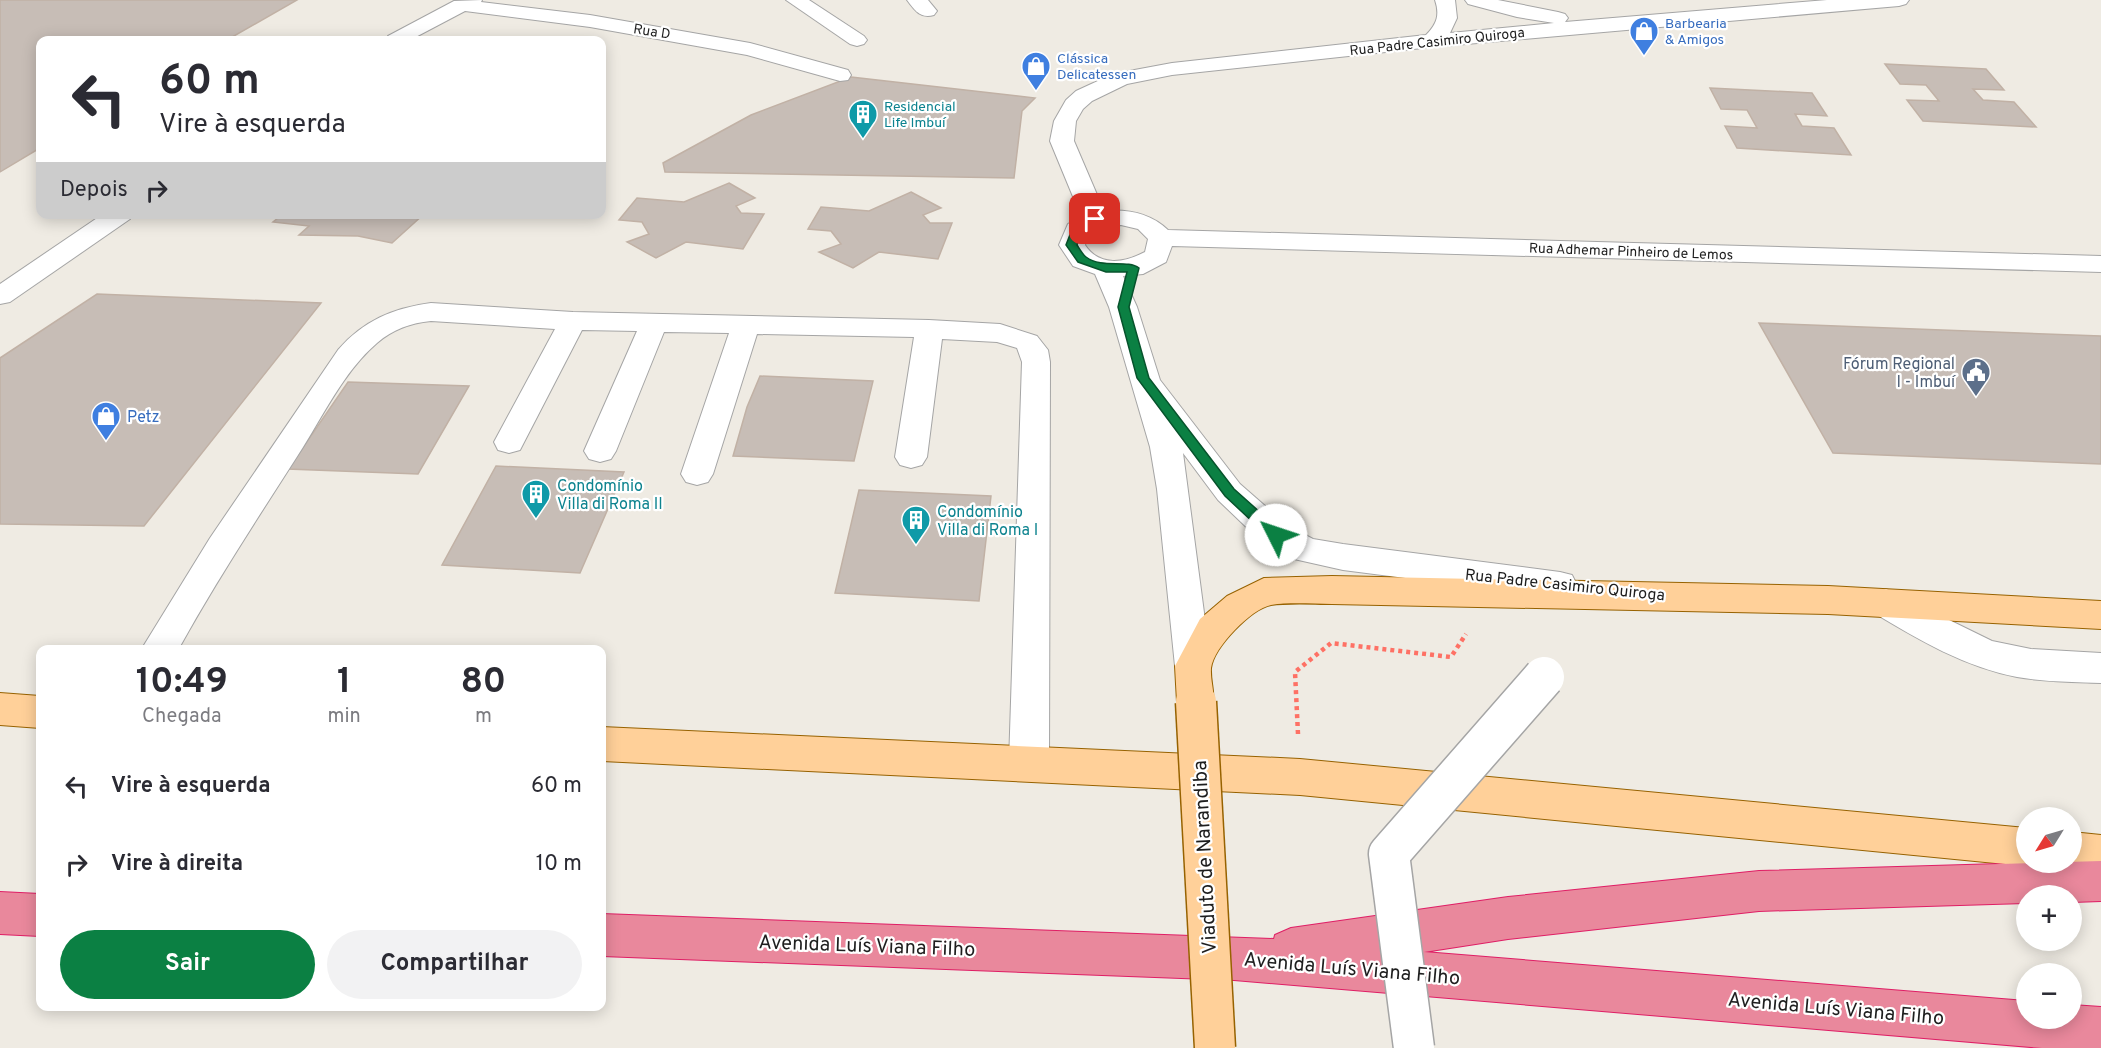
<!DOCTYPE html>
<html lang="pt">
<meta charset="utf-8">
<style>
body{margin:0;font-family:Overpass,sans-serif;background:#f2f2f3;color:#2b2b33;height:100vh;display:flex;flex-direction:column;font-size:22px;white-space:nowrap}
*{box-sizing:border-box;margin:0}
p{font-size:20px;color:#7c7c81}
.icon{flex:none;width:33px;height:33px;fill:none;stroke:currentColor;stroke-width:2;stroke-linecap:round;stroke-linejoin:round}
.map{position:relative;flex:1;overflow:hidden}
.details{position:absolute;left:36px;top:645px;width:570px;height:366px;display:flex;flex-direction:column;background:#fff;border-radius:12px;box-shadow:0 3px 15px #0003}
.details>*{flex:none}
.guide{position:absolute;left:36px;top:36px;width:570px;height:183px;border-radius:12px;box-shadow:0 3px 15px #0003;background:#fff;color:#2b2b33;overflow:hidden}
.needle{width:39px;rotate:233deg}
.fabs{position:absolute;left:2016px;top:807px;display:grid;gap:12px}
.fabs a{display:grid;place-items:center;width:66px;height:66px;border-radius:50%;background:#fff;box-shadow:0 3px 15px #0003;font-size:30px}
.pin{position:absolute;display:grid;place-items:center;width:51px;height:51px;color:#fff;margin:-26px;border-radius:12px;box-shadow:0 3px 9px #0006}
.me{position:absolute;width:66px;margin:-33px;rotate:311deg;stroke-linejoin:round;filter:drop-shadow(0 0 4px #0008)}
.turn{display:flex;align-items:center;gap:21px;height:126px;padding:0 24px;font-size:27px}
.turn .icon{width:78px;height:78px;stroke-width:2.5}
.turn b{display:block;font-size:42px;line-height:51px}
.then{display:flex;align-items:center;height:57px;padding:0 24px;background:#0003;gap:12px;font-size:22px}
.eta{display:flex;justify-content:space-evenly;align-items:center;height:102px;text-align:center}
.eta b{font-size:36px;font-weight:700;line-height:42px}
.button{display:flex;gap:12px;margin-top:auto;padding:12px 24px}
.button a{flex:1;height:69px;border-radius:36px;background:#0b8043;color:#fff;font-size:24px;font-weight:700;line-height:69px;text-align:center}
.button a+a{background:#f2f2f3;color:#2b2b33}
ul{padding:0;list-style:none}
li{display:flex;align-items:center;gap:18px;height:78px;padding:0 24px}
li div{flex:1}
li b{display:block;font-size:22px}
li em{font-style:normal}
.map>svg:first-child{display:block}
.building{fill:#c7bdb6;stroke:#c1b1a5;stroke-width:1.5}
.lines{fill:none;stroke-linecap:round;stroke-linejoin:round}
.minor-casing{stroke:#a5a5a5;stroke-width:2}
.major-casing{stroke:#976200;stroke-width:2}
.highway-casing{stroke:#df1e65;stroke-width:2}
.path{stroke:#fe7165;stroke-width:4.5;stroke-dasharray:4 4;stroke-linecap:butt}
.minor{fill:#fff;fill-rule:evenodd}
.major{fill:#ffd099;fill-rule:evenodd}
.highway{fill:#e9889c;fill-rule:evenodd}
.minor-bridge-casing{stroke:#a5a5a5;stroke-width:43;stroke-linecap:butt}
.major-bridge-casing{stroke:#976200;stroke-width:43;stroke-linecap:butt}
.minor-bridge{stroke:#fff;stroke-width:40}
.major-bridge{stroke:#ffd099;stroke-width:40}
.route{fill:#0b8043;stroke:#07532c;stroke-width:1.5}
.labels{text-anchor:middle;stroke-width:4.5;stroke-linejoin:round;paint-order:stroke}
.far-shop-label{font-size:14px;fill:#366cbe;stroke:#fff;text-anchor:start}
.far-street-label{font-size:14px;fill:#1e1e1e;stroke:#fff}
.far-culture-label{font-size:14px;fill:#0d838f;stroke:#fff;text-anchor:start}
.service-label{font-size:16px;fill:#4e5e75;stroke:#fff;text-anchor:end}
.shop-label{font-size:16px;fill:#366cbe;stroke:#fff;text-anchor:start}
.culture-label{font-size:16px;fill:#0d838f;stroke:#fff;text-anchor:start}
.street-label{font-size:16px;fill:#1e1e1e;stroke:#fff}
.near-street-label{font-size:20px;fill:#1e1e1e;stroke:#fff}
</style>
<div class="map">
<svg width="2101" height="1048" viewBox="0 0 2101 1048">
<rect width="100%" height="100%" fill="#efebe3"/>
<g class="building">
<path d="M0 0H297L227 40H40V148L0 172Z"/>
<path d="M1885 64 1986 69 2004 90 1973 89 1983 100 2014 102 2036 127 1923 121 1907 100 1939 101 1926 85 1900 84Z"/>
<path d="M851 77 1035 98 1022 111 1014 178 665 172 663 163 751 115Z"/>
<path d="M1710 88 1812 93 1827 116 1795 114 1802 126 1834 128 1851 155 1737 148 1725 126 1757 128 1747 110 1721 109Z"/>
<path d="M729 183 755 198 736 206 741 213 764 214 743 249 686 242 656 258 627 242 649 234 642 222 619 220 637 198 684 202Z"/>
<path d="M911 192 941 208 923 215 930 223H952L938 259 879 252 853 268 819 252 841 244 831 231 808 229 821 207 869 211Z"/>
<path d="M283 214H424L392 243 358 236 299 235 309 226 273 222Z"/>
<path d="M97 294 321 303 144 526 0 524V358Z"/>
<path d="M1759 323 2101 336V464L1833 453Z"/>
<path d="M760 376 873 381 854 461 733 456 747 407Z"/>
<path d="M348 382 469 386 418 474 288 469Z"/>
<path d="M496 466 624 472 580 573 442 565Z"/>
<path d="M859 490 991 496 979 601 835 593Z"/>
</g>
<g class="lines">
<g class="minor-casing">
<g id="minor">
<path d="M482 0 481 2 590 15 750 43 848 70 851 75 848 80 840 81 747 55 590 27 465 11 410 40H385L388 36 454 1Z"/>
<path d="M786 0H809L864 36 867 40 864 44 857 46 850 44Z"/>
<path d="M907 0H928L937 11 934 15C921 19 915 11 907 0Z"/>
<path d="M1435 0H1455L1457 18 1450 33 1554 23 1517 17 1468 4 1465 0H1498L1558 12 1565 14 1568 18 1565 22 1827 0H1909L1906 4 1899 6 1432 47 1172 75 1127 84 1092 101 1083 109 1076 121 1074 141 1104 211C1128 209 1150 213 1168 230L2101 256V272L1172 246 1166 262 1143 274 1123 276 1137 307 1160 380 1240 484 1288 526 1313 539 1343 544 1560 572 1572 575 1577 585 1572 595 1560 598 1343 570 1294 559 1264 544 1218 500 1183 453 1211 666 1206 677 1193 681 1180 677 1175 666 1157 489 1150 447 1109 307 1095 274 1073 266 1059 245 1068 224 1081 216 1050 141 1054 121 1066 100 1076 91 1113 74 1172 63 1426 35C1437 24 1440 15 1435 0ZM1121 225 1138 229 1148 239 1145 252C1124 263 1100 267 1085 245L1089 233 1101 226Z"/>
<path d="M103 214H133L130 219 10 302 0 304V284Z"/>
<path d="M431 303 573 312 929 320 1000 324 1037 336 1048 350 1050 362 1049 763 1043 775 1029 780 1015 775 1009 763 1022 362 1017 348 997 342 942 339 927 457 922 465 911 468 900 465 895 457 914 337 757 334 713 474 708 482 697 485 686 482 681 474 729 333 664 332 616 451 611 459 600 462 589 459 584 451 637 331 582 330 520 450 509 453 498 450 494 442 555 329 431 321C411 323 393 329 377 343 343 372 322 418 298 455 257 519 215 583 178 650H141L210 538 338 350C363 321 393 308 431 303Z"/>
<path d="M1886 589 1992 641 2031 649 2101 653V683C2073 682 2045 682 2017 677 1965 667 1919 640 1874 613L1868 603 1874 593Z"/>
</g>
</g>
<g class="major-casing">
<g id="major">
<path d="M1332 576 1828 586 2101 601V629L1828 614 1332 604C1313 604 1290 602 1271 605 1251 609 1214 647 1211 668 1210 686 1218 695 1209 713L1196 718 1183 713 1177 702 1175 666 1200 619 1227 596 1264 578Z"/>
<path d="M0 693 40 696V728L0 725Z"/>
<path d="M602 727 1300 759 2026 828V862H2035L2026 866 1300 795 602 761Z"/>
<path d="M2072 832 2101 835V873L2072 870 2057 865 2056 862H2072Z"/>
</g>
</g>
<g class="highway-casing">
<g id="highway">
<path d="M2101 861V901L2072 902V896H2026V903L1759 911 1508 939 1424 952 2026 1001V1018H2072V1005L2101 1007V1048H2042L1234 980 602 956V914L1274 939 1275 935 1291 928 1508 897 1759 871Z"/>
<path d="M0 892 40 894V936L0 934Z"/>
</g>
</g>
<path class="path" d="M1298 734 1295 672 1331 643 1451 657 1466 634"/>
<use href="#minor" class="minor"/>
<use href="#major" class="major"/>
<use href="#highway" class="highway"/>
<g class="minor-bridge-casing">
<path id="minor-bridge" d="M1414 1048 1389 854 1544 677"/>
</g>
<g class="major-bridge-casing">
<path id="major-bridge" d="M1196 702 1215 1048"/>
</g>
<use href="#minor-bridge" class="minor-bridge"/>
<use href="#major-bridge" class="major-bridge"/>
</g>
<path class="route" d="M1095 216 1100 219 1081 231 1077 245C1079 248 1083 255 1086 257 1102 269 1127 259 1139 268L1129 307 1149 378 1234 489 1281 531 1283 535 1281 539H1271L1225 496 1137 378 1118 307 1127 272H1106L1078 262 1066 245 1073 227Z"/>
<defs>
<g id="shop-pin" transform="scale(1.5)"><path d="M0 17L-7.5 6A9.5 9.5 0 1 1 7.5 6Z" fill="#3f7fe0" stroke="#fff"/><path d="M-5-2.5h2.3a2.7 3.5 0 0 1 5.4 0H5L5.5 6h-11ZM-1.5-2.5h3a1.5 2.3 0 0 0-3 0Z" fill="#fff"/></g>
<g id="building-pin" transform="scale(1.5)"><path d="M0 17L-7.5 6A9.5 9.5 0 1 1 7.5 6Z" fill="#0f9aa8" stroke="#fff"/><path d="M-4-6H4V6H1V3H-1V6H-4ZM-2.5-4.3h1.7v1.8h-1.7ZM.8-4.3h1.7v1.8H.8ZM-2.5-1h1.7V.8h-1.7ZM.8-1h1.7V.8H.8Z" fill="#fff"/></g>
<g id="civic-pin" transform="scale(1.5)"><path d="M0 17L-7.5 6A9.5 9.5 0 1 1 7.5 6Z" fill="#5c6f8a" stroke="#fff"/><path d="M-.6-6.5H3V-4.5H.6V-3L4-1V1h2V6H-6V1h2V-1L-.6-3ZM-1.2 2.5V6h2.4V2.5Z" fill="#fff"/></g>
</defs>
<g fill-rule="evenodd">
<use href="#shop-pin" x="1644" y="31"/>
<use href="#shop-pin" x="1036" y="66"/>
<use href="#building-pin" x="863" y="114"/>
<use href="#civic-pin" x="1976" y="372"/>
<use href="#shop-pin" x="106" y="416"/>
<use href="#building-pin" x="536" y="494"/>
<use href="#building-pin" x="916" y="520"/>
</g>
<g class="labels">
<g class="far-shop-label">
<text x="1665" y="28">Barbearia<tspan x="1665" dy="16">&amp; Amigos</tspan></text>
<text x="1057" y="63">Clássica<tspan x="1057" dy="16">Delicatessen</tspan></text>
</g>
<g class="far-street-label">
<text transform="translate(652 31) rotate(9)" y="5">Rua D</text>
<text transform="translate(1437 41) rotate(-6)" y="5">Rua Padre Casimiro Quiroga</text>
<text transform="translate(1631 251) rotate(2)" y="5">Rua Adhemar Pinheiro de Lemos</text>
</g>
<g class="far-culture-label">
<text x="884" y="111">Residencial<tspan x="884" dy="16">Life Imbuí</tspan></text>
</g>
<g class="service-label">
<text x="1955" y="369">Fórum Regional<tspan x="1955" dy="18">I - Imbuí</tspan></text>
</g>
<g class="shop-label">
<text x="127" y="422">Petz</text>
</g>
<g class="culture-label">
<text x="557" y="491">Condomínio<tspan x="557" dy="18">Villa di Roma II</tspan></text>
<text x="937" y="517">Condomínio<tspan x="937" dy="18">Villa di Roma I</tspan></text>
</g>
<g class="street-label">
<text transform="translate(1565 584) rotate(6)" y="6">Rua Padre Casimiro Quiroga</text>
</g>
<g class="near-street-label">
<text transform="translate(1204 857) rotate(-93)" y="7">Viaduto de Narandiba</text>
<text transform="translate(867 945) rotate(2)" y="7">Avenida Luís Viana Filho</text>
<text transform="translate(1352 968) rotate(5)" y="7">Avenida Luís Viana Filho</text>
<text transform="translate(1836 1008) rotate(5)" y="7">Avenida Luís Viana Filho</text>
</g>
</g>
</svg>
<div class="fabs">
<a><svg class="needle" viewBox="-14 -14 28 28"><path d="M0-13l5 13h-10z" fill="#e53935"/><path d="M0 13l5-13h-10z" fill="#7c7c81"/></svg></a>
<a>+</a>
<a>−</a>
</div>
<div class="pin" style="left:1095px;top:219px;background:#d93025"><svg class="icon" aria-label="arrive" viewBox="0 0 24 24"><path d="M6 21V4h12l-3 4 3 4H6"/></svg></div>
<svg class="me" style="left:1276px;top:535px" viewBox="-20 -20 40 40"><circle r="19" fill="#fff"/><path d="M0-13L10 11 0 6-10 11z" fill="#0b8043"/></svg>
<div class="guide">
<div class="turn"><svg class="icon" aria-label="left" viewBox="0 0 24 24"><path d="M17 20v-9H6M10 6l-5 5 5 5"/></svg><div><b>60 m</b>Vire à esquerda</div></div>
<div class="then">Depois<svg class="icon" aria-label="right" viewBox="0 0 24 24"><path d="M7 20v-9h11M14 6l5 5-5 5"/></svg></div>
</div>
<section class="details">
<div class="eta">
<div><b>10:49</b><p>Chegada</p></div>
<div><b>1</b><p>min</p></div>
<div><b>80</b><p>m</p></div>
</div>
<ul>
<li><svg class="icon" aria-label="left" viewBox="0 0 24 24"><path d="M17 20v-9H6M10 6l-5 5 5 5"/></svg><div><b>Vire à esquerda</b></div><em>60 m</em></li>
<li><svg class="icon" aria-label="right" viewBox="0 0 24 24"><path d="M7 20v-9h11M14 6l5 5-5 5"/></svg><div><b>Vire à direita</b></div><em>10 m</em></li>
</ul>
<div class="button"><a>Sair</a><a>Compartilhar</a></div>
</section>
</div>
